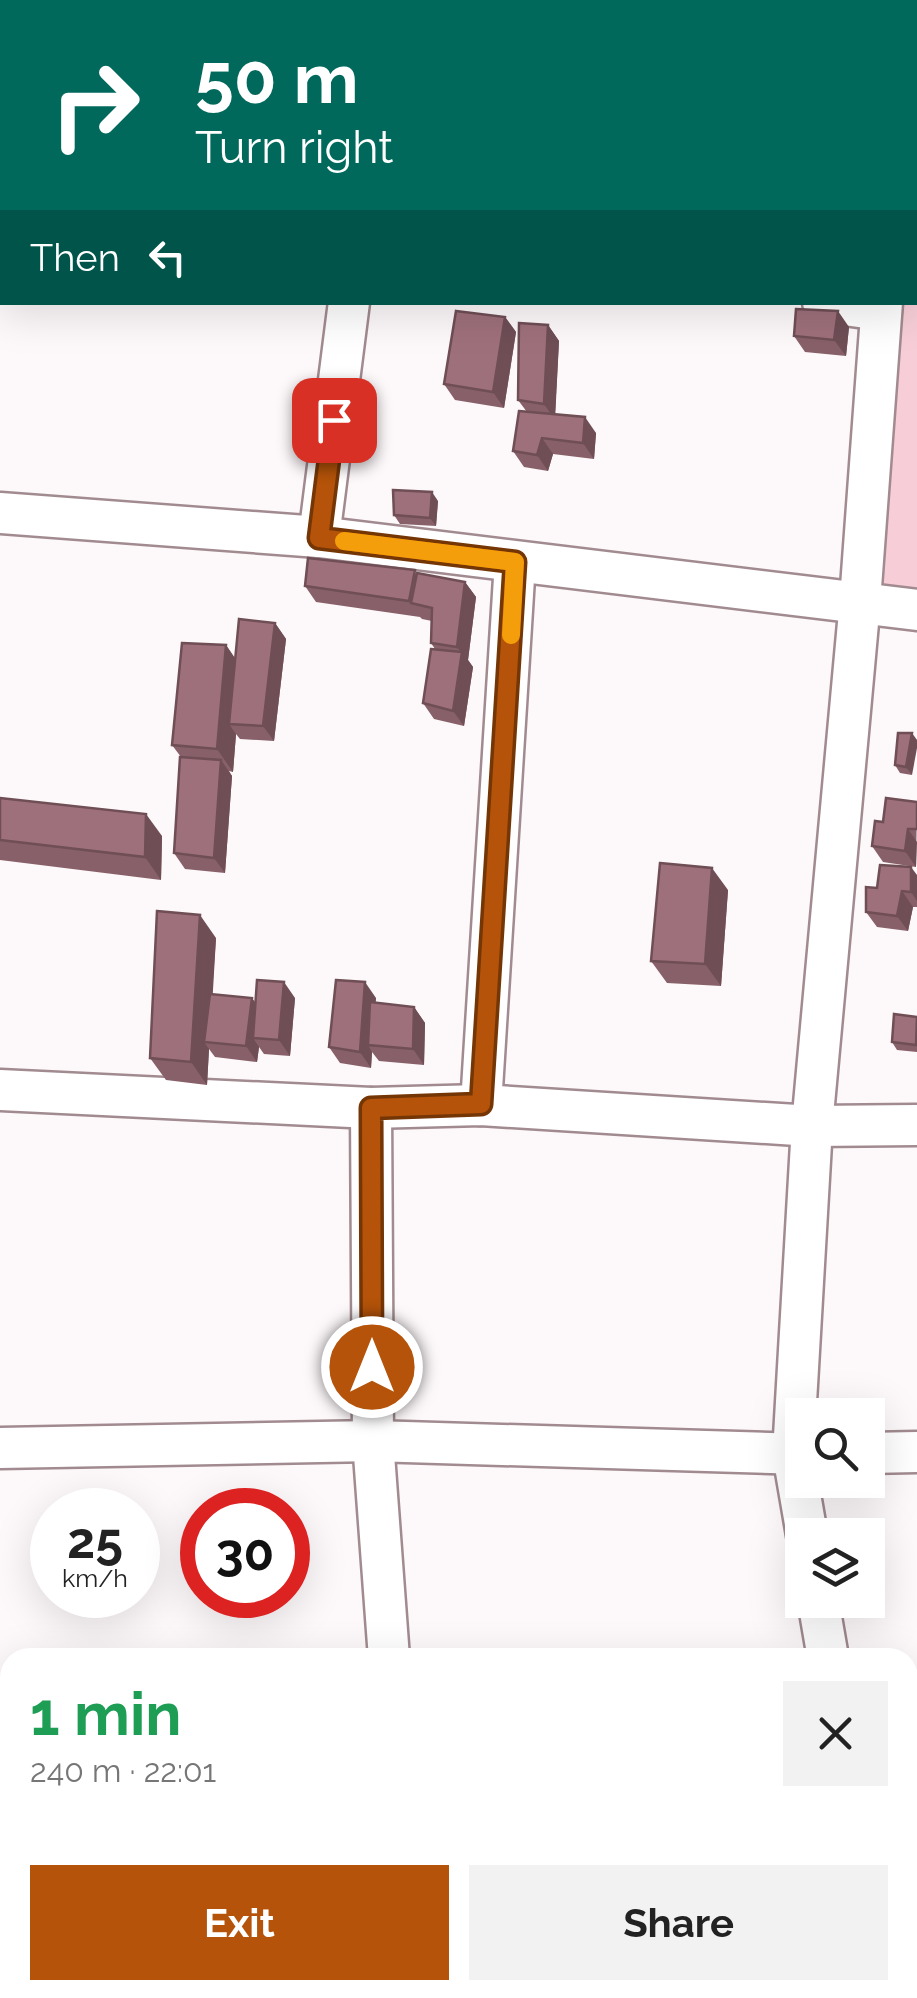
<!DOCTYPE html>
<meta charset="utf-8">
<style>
body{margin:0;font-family:Raleway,sans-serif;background:#f2f2f2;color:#222;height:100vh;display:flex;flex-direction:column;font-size:38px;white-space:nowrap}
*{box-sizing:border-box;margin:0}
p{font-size:32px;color:#767676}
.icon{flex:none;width:55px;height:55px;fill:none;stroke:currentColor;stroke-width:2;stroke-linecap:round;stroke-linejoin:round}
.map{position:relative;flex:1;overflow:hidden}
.side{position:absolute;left:0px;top:1648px;width:918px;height:352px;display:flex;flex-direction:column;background:#fff;border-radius:30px 30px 0 0;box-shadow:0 10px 40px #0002}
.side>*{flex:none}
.guide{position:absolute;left:0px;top:0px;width:918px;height:305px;box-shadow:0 10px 40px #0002;background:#00695c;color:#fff;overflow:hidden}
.controls{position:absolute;left:785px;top:1398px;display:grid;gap:20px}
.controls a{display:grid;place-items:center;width:100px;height:100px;border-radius:0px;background:#fff;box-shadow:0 10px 40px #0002;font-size:50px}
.speed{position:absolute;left:30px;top:1488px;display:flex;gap:20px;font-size:50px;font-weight:700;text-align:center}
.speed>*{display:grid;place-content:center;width:130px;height:130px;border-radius:50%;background:#fff;box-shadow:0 10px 40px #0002;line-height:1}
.speed small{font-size:25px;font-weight:400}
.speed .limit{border:15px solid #d22;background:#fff;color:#111}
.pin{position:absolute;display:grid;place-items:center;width:85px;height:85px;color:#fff;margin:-42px;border-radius:20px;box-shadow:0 5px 15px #0006}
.me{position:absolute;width:110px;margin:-55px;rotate:0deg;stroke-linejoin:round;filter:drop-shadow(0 0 8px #0008)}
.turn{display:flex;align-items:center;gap:35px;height:210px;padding:0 30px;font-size:45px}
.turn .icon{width:130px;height:130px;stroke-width:2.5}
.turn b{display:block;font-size:70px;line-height:85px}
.then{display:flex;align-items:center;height:95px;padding:0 30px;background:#0003;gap:20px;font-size:38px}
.round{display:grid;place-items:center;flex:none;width:105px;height:105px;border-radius:0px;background:#f2f2f2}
.overview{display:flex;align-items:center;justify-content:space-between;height:170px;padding:0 30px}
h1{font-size:60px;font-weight:700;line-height:75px;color:#1e9e55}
.action{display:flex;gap:20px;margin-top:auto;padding:20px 30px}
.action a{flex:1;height:115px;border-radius:0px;background:#b45309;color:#fff;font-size:40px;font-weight:700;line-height:115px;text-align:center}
.action a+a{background:#f2f2f2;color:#222}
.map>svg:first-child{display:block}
.green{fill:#f7ced7}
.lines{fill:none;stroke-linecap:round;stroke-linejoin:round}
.minor-casing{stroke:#a18b90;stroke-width:45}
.minor{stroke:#fff;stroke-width:40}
.wall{fill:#88606a}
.shaded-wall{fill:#6f4e56}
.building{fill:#9e707b;stroke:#6f4e56;stroke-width:2.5}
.route-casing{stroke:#753606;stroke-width:25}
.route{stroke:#b45309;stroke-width:18}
.slow{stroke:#f59e0b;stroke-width:18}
</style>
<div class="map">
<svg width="917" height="1998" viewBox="0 0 917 1998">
<rect width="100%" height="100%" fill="#fdf8f9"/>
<path class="green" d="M917 0V604L858 595 882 303 915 302Z"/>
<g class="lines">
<g class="minor-casing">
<g id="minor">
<path d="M370 2V0"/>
<path d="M663 2V0"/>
<path d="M912 2 913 0"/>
<path d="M0 33 2 7"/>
<path d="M0 213H2"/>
<path d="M823 302 881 310"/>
<path d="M0 513 319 537 917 610"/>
<path d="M319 537 349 302"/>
<path d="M0 1090 371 1108 481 1105 812 1126 917 1125"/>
<path d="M481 1105 515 562"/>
<path d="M371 1108 373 1441 389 1658"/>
<path d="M0 1448 373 1441 802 1454"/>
<path d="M868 1453 917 1452"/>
<path d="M807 1535 793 1454 812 1126 860 601 882 302"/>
<path d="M818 1600 828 1658"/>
<path d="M908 1756H917"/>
<path d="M0 1763H10"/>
<path d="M427 1990 428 1998"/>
<path d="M875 1990 876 1998"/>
</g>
</g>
<use href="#minor" class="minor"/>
</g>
<g class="wall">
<path d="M505 317 516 332 504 408 455 400 444 384Z"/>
<path d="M548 325 559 341 555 414 596 433 594 459 553 454 548 471 524 467 513 451 527 412 518 400Z"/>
<path d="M849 327 846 356 805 352 794 336Z"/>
<path d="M438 501 436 526 400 524 394 515Z"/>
<path d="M417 573 465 582 476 597 468 660 473 667 464 726 434 719 423 703 435 649 431 643 432 621 422 619 420 617 316 602 305 586Z"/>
<path d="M275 623 286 639 274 741 240 739 236 734 233 772 229 771 232 776 225 873 185 869 174 853 181 757 172 745 226 645 235 658Z"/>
<path d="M898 733 912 775 900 773 895 765Z"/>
<path d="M0 798 162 836 161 880 0 860Z"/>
<path d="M917 802 916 867 883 862 872 846 883 822Z"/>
<path d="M917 875V907H913L908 931 877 927 866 912 877 888Z"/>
<path d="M728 890 721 986 667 983 651 961Z"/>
<path d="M216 938 212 994 252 998 256 1004 295 998 290 1056 264 1054 259 1047 257 1062 215 1057 209 1049 207 1085 166 1080 150 1058Z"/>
<path d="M376 998 375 1002 414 1007 425 1023 424 1065 379 1061 372 1052 371 1068 340 1063 329 1047Z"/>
<path d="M917 1017V1052L897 1050 892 1042Z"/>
</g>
<g class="shaded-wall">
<path d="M838 311 849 327 846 356 834 340Z"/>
<path d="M505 317 516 332 504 408 493 392Z"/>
<path d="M548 325 559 341 555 420 544 404Z"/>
<path d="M585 417 596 433 594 459 583 443Z"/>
<path d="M542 438 553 454 548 471 537 455Z"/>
<path d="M432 492 438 501 436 526 430 518Z"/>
<path d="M465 582 476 597 468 660 473 667 464 726 453 711 462 654 457 647Z"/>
<path d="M275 623 286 639 274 741 263 726Z"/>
<path d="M226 645 241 668 229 724 236 734 233 772 217 749Z"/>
<path d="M912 733 917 740V748L912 775 906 767Z"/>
<path d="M221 760 232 776 225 873 214 858Z"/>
<path d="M146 814 162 836 161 880 145 857Z"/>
<path d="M908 829 917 842 916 867 905 851Z"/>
<path d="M911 867 917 875V901L911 892Z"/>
<path d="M712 868 728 890 721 986 705 964Z"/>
<path d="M902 891 913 907 908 931 897 916Z"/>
<path d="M200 915 216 938 210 1042H204L209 1049 207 1085 191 1062Z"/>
<path d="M284 982 295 998 290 1056 279 1040Z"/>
<path d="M365 982 376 998 373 1046 368 1045 372 1052 371 1068 360 1052Z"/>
<path d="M252 998 263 1014 253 1038 259 1047 257 1062 246 1046Z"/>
<path d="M414 1007 425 1023 424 1065 413 1049Z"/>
</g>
<g class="building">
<path d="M796 309 838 311 834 340 794 336Z"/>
<path d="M456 311 505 317 493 392 444 384Z"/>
<path d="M519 323 548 325 544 404 518 400Z"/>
<path d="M519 411 585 417 583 443 542 438 537 455 513 451Z"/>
<path d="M393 490 432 492 430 518 394 515Z"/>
<path d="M308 558 415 570 409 601 305 586Z"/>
<path d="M417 573 465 582 457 647 431 643 432 608 411 603Z"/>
<path d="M239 619 275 623 263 726 229 724Z"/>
<path d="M182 643 226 645 217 749 172 745Z"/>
<path d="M431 649 462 652 453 711 423 703Z"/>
<path d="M898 733H912L906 767 895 765Z"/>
<path d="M180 757 221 760 214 858 174 853Z"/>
<path d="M0 798 146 814 145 857 0 840Z"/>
<path d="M886 798 917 802V829H908L905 851 872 846 875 821 883 822Z"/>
<path d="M660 863 712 868 705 964 651 961Z"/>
<path d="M880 865 911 867V892L902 891 897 916 866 912V887L877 888Z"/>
<path d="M157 911 200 915 191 1062 150 1058Z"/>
<path d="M257 980 284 982 279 1040 253 1038Z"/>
<path d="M336 980 365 982 360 1052 329 1047Z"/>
<path d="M210 994 252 998 246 1046 204 1042Z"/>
<path d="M370 1002 414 1007 413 1049 368 1045Z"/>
<path d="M894 1014 917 1017 916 1045 892 1042Z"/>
</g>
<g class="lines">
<g class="route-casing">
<path id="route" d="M334 420 319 538 515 562 481 1104 371 1108 372 1367"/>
</g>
<use href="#route" class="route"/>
<path class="slow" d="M344 541 515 562 511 635"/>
</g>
</svg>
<div class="controls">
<a><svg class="icon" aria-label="search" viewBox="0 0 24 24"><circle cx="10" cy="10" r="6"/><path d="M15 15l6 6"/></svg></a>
<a><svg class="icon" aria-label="layers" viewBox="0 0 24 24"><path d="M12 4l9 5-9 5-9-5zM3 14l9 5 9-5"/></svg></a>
</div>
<div class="speed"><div>25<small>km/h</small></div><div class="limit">30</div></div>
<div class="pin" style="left:334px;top:420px;background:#d93025"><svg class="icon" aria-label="arrive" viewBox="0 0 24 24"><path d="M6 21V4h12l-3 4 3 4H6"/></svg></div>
<svg class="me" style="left:372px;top:1367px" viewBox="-20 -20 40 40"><circle r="17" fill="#b45309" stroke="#fff" stroke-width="3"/><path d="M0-11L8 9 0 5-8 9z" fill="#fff"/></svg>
<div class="guide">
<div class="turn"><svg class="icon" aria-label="right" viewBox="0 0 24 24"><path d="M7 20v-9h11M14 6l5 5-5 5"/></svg><div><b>50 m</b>Turn right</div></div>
<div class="then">Then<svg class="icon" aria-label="left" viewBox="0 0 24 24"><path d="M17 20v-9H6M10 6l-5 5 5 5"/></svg></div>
</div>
<section class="side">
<div class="overview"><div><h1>1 min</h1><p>240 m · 22:01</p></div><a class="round"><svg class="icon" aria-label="close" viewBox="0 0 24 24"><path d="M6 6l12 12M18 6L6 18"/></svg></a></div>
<div class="action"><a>Exit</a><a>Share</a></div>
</section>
</div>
